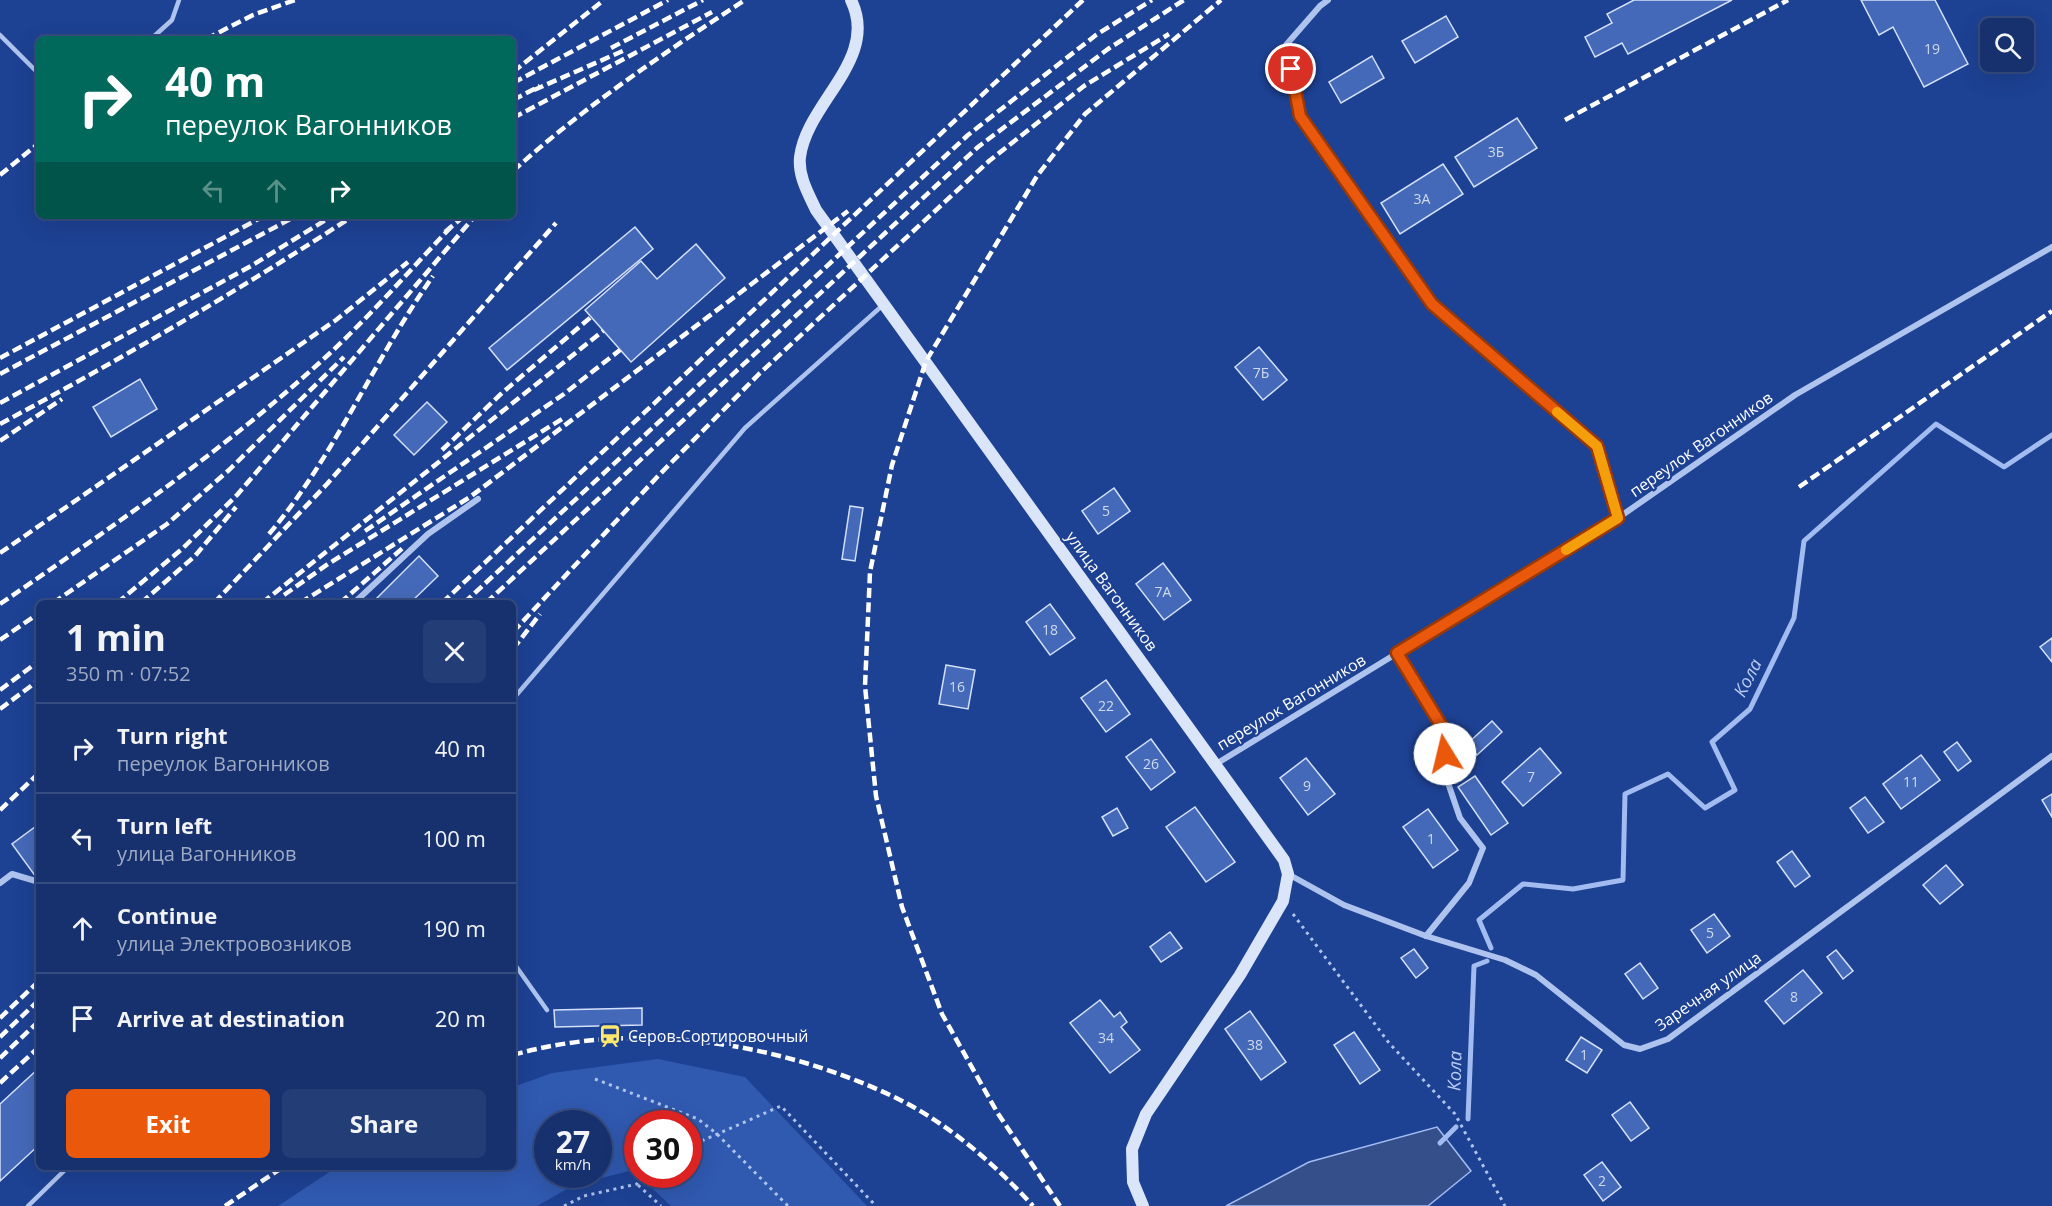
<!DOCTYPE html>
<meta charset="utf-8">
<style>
body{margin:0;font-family:"Open Sans",sans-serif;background:#233d76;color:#f1f3f6;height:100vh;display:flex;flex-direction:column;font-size:22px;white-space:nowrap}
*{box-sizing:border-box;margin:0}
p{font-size:20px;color:#9ea9c2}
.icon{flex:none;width:33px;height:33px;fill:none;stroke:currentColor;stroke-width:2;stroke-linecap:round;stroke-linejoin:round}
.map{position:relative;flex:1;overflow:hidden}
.side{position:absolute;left:36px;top:600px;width:480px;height:570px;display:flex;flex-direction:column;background:#16316e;border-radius:9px;box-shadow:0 6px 24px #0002,0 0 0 2px #354c81}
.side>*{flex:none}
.hud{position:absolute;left:36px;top:36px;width:480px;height:183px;border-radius:9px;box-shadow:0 6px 24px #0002,0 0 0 2px #354c81;background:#00695c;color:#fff;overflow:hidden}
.buttons{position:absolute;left:1980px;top:18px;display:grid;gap:12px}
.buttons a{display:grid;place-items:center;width:54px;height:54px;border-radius:9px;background:#16316e;box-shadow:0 6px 24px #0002,0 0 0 2px #354c81;font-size:30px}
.speed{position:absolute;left:534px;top:1110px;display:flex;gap:12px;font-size:30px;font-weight:700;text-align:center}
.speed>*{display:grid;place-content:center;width:78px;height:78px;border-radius:50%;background:#16316e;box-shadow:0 6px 24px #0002,0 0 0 2px #354c81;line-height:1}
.speed small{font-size:15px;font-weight:400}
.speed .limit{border:9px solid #d22;background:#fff;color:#111}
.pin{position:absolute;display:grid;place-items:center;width:51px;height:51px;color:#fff;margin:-26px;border:3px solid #fff;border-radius:50%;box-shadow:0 2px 6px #0007}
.me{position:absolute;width:66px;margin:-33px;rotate:351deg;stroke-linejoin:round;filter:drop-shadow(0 0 4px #0008)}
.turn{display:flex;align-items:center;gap:21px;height:126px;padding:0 30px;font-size:27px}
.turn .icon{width:78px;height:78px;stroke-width:2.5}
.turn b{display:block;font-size:42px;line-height:51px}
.lanes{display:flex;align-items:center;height:57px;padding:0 30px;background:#0003;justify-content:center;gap:30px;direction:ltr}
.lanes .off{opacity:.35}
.round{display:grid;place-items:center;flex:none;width:63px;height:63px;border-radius:9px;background:#233d76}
.summary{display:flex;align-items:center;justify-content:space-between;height:102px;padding:0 30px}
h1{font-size:36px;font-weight:700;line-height:45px}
.cta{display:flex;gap:12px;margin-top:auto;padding:12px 30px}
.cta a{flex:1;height:69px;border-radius:9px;background:#ea580c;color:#fff;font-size:24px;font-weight:700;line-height:69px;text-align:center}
.cta a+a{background:#233d76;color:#f1f3f6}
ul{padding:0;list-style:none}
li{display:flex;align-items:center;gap:18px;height:90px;padding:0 30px;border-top:2px solid #354c81}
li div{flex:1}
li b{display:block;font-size:22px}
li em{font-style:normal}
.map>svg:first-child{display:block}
.green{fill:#3059b0;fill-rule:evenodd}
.water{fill:#354f8b;stroke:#a2bbf0;stroke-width:1.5}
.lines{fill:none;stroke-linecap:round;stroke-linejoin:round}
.stream{stroke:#a2bbf0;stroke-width:5}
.building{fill:#4569b9;stroke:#d4e0fa;stroke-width:1.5}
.path{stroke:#aec3ee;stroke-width:3;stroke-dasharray:3 4.5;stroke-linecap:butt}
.lane{stroke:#aec3ee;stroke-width:4.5}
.street{stroke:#aec3ee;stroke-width:6}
.secondary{stroke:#dbe5fa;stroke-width:12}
.rail{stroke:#fff;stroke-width:4.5;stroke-dasharray:10 4.5;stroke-linecap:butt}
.route-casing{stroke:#983908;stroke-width:15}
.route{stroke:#ea580c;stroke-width:10}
.slow{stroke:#f59e0b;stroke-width:10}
.labels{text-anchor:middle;stroke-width:4.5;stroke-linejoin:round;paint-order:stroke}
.number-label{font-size:14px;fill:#d0daee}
.street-label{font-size:16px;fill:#fff;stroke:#1d4193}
.poi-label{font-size:16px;fill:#fff;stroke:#1d4193;text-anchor:start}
.water-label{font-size:18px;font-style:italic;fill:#bacdf5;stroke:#1d4193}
</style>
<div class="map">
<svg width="2052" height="1206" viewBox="0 0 2052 1206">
<rect width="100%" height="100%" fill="#1d4193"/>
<path class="green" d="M658 1059 745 1077 867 1206H671L633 1170 574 1185 537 1206H278L337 1167H513V1087L552 1073ZM548 1124H598V1174H548ZM638 1124H688V1174H638Z"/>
<path class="water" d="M1437 1127 1471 1171 1428 1206H1226L1309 1162Z"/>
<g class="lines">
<g class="stream">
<path d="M1491 948 1479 920 1523 884 1573 889 1623 880 1625 794 1668 774 1705 808 1735 790 1712 742 1750 709 1794 618 1804 541 1936 424 2004 467 2052 435"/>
<path d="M1468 1119 1474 966 1487 961"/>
<path d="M1440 1143 1456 1127"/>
</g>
</g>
<g class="building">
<path d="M1634 0H1732L1628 54 1622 43 1595 57 1585 37 1612 23 1607 14Z"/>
<path d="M1861 0H1935L1968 64 1924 87 1893 27 1879 35Z"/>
<path d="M1446 16 1458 37 1415 63 1402 41Z"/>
<path d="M1372 56 1384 78 1341 103 1329 82Z"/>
<path d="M1517 118 1537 148 1474 187 1455 157Z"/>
<path d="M1443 164 1463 194 1400 234 1381 203Z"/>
<path d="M635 227 653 249 507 370 489 348Z"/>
<path d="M696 244 725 278 631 362 585 310 641 261 657 279Z"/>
<path d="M1259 347 1287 380 1263 400 1235 367Z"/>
<path d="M140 379 157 409 111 437 93 407Z"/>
<path d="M427 402 447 422 414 455 394 435Z"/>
<path d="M1114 488 1130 511 1098 534 1082 511Z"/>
<path d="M850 506 863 508 855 561 842 559Z"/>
<path d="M419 556 438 576 410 603H372Z"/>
<path d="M1163 563 1191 600 1164 620 1136 584Z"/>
<path d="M1050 604 1075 638 1050 655 1026 622Z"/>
<path d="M2052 638V662L2040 647Z"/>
<path d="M946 665 975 670 968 709 939 704Z"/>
<path d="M1106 680 1130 714 1106 732 1081 698Z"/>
<path d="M1492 721 1502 732 1477 755 1467 744Z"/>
<path d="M1151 739 1175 772 1151 790 1126 757Z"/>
<path d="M1957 742 1971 761 1958 771 1944 752Z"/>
<path d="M1540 748 1561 773 1523 806 1502 782Z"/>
<path d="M1921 755 1940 780 1901 809 1883 784Z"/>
<path d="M1306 758 1335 794 1308 815 1280 778Z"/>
<path d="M1475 776 1508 823 1491 835 1458 787Z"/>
<path d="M2052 794V817L2042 800Z"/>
<path d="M1865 797 1884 822 1868 833 1850 808Z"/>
<path d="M1195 807 1235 862 1206 882 1166 827Z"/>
<path d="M1117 808 1128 828 1113 836 1102 817Z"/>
<path d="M1428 809 1458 850 1433 868 1403 827Z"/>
<path d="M39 824V875L36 877 12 844Z"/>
<path d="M1792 851 1810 876 1795 887 1777 862Z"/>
<path d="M1946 865 1963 885 1940 904 1923 885Z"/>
<path d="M1714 914 1730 936 1707 953 1691 930Z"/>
<path d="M1170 932 1182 948 1161 962 1150 947Z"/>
<path d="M1414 949 1428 968 1416 978 1401 958Z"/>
<path d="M1836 950 1853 971 1843 979 1827 957Z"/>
<path d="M1640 963 1658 988 1643 999 1625 974Z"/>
<path d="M1803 970 1822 993 1784 1024 1765 1001Z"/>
<path d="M1100 1000 1114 1017 1120 1012 1127 1022 1121 1027 1140 1050 1110 1073 1070 1023Z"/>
<path d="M642 1008V1025L555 1027 554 1010Z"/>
<path d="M1250 1011 1286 1062 1261 1080 1225 1029Z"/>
<path d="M1354 1032 1380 1070 1360 1084 1334 1045Z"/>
<path d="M1581 1037 1602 1050 1587 1073 1566 1060Z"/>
<path d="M39 1068V1145L0 1181V1104Z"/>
<path d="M1630 1102 1649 1128 1631 1141 1612 1115Z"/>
<path d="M1602 1162 1621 1187 1603 1201 1584 1175Z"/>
</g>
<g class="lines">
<g class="path">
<path d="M1293 914 1389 1043 1455 1114 1505 1206"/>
<path d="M595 1079 698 1119 717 1134 788 1206"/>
<path d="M688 1147 781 1106 876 1206"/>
<path d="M638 1185 661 1206"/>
<path d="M564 1206 584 1196 637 1184 643 1174"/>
</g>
<g class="lane">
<path d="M0 35 39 74"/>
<path d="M151 39 172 20 179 0"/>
<path d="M513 699 745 428 883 305"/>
<path d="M513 962 547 1010"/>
<path d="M28 1206 68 1167"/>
</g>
<g class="street">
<path d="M1328 0 1320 6 1286 45 1300 116 1432 304 1597 446 1618 518"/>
<path d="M354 603 428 534 478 499"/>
<path d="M1397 653 1444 730 1446 777 1460 818 1483 848 1469 883 1426 936"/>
<path d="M1216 764 1618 518 1795 395 2052 247"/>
<path d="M1288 874 1344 905 1426 936 1505 960 1536 975 1624 1045 1640 1049 1668 1039 2052 756"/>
<path d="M0 883 12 874 39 882"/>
</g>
<path class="secondary" d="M851 0C880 59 807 102 800 157 798 176 808 193 816 210L1284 860 1288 874 1283 901 1240 975 1146 1114 1132 1149 1133 1182 1143 1206"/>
<g class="rail">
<path d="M206 39 253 15 295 0"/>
<path d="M611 48 703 0"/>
<path d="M513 72 604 0"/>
<path d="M513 83 668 0"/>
<path d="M534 90 625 50"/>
<path d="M513 100 540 86"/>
<path d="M513 118 712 12"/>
<path d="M1565 120 1788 0"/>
<path d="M513 171C585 106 664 53 745 0"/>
<path d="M0 175 39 143"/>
<path d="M445 232 464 216"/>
<path d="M0 358 264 216"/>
<path d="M0 374 296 216"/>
<path d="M0 403 251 266 332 216"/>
<path d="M0 424C121 359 238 291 353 216"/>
<path d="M0 441 62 399"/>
<path d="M442 450 502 393 591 317"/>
<path d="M1799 487 2052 311"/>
<path d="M365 531 564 394 620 350"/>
<path d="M269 534C333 459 375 358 433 276"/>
<path d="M0 553 336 320 408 262"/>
<path d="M284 595 328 564 562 419"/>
<path d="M53 603 167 524 229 470 344 357"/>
<path d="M117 603 182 549 237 495 475 216"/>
<path d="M141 603 195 556 236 507"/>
<path d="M214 603 327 484 556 223"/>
<path d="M262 603 603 331"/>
<path d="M300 603 470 497 848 211"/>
<path d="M340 603 405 546"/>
<path d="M442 603 1083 0"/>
<path d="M464 603 968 135 1096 35 1152 0"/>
<path d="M486 603 978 147 1108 49 1184 0"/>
<path d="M0 604C114 526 227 448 328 355 371 315 411 269 451 227"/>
<path d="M513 632 659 475 759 374 989 161 1084 86 1169 34"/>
<path d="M0 640 39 613"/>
<path d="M513 649 540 614"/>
<path d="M0 690 39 661"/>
<path d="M0 709 39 680"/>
<path d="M0 810 39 773"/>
<path d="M0 1018 39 981"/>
<path d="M0 1037 39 1000"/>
<path d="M513 1055C636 1020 776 1042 890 1095 944 1120 993 1162 1033 1206"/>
<path d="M0 1058 39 1021"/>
<path d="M0 1083 39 1047"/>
<path d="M225 1206 283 1167"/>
<path d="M1060 1206 997 1112 942 1014 902 907 876 796 865 686 870 572 892 465 926 361 1037 176 1085 114 1221 0"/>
</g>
</g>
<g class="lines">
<g class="route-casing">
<path id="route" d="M1291 69 1300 116 1432 304 1597 446 1618 518 1397 653 1444 730 1445 754"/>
</g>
<use href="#route" class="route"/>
<path class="slow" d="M1557 412 1597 446 1618 518 1566 550"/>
</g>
<defs>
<g id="station-bare" transform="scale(1.8)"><path d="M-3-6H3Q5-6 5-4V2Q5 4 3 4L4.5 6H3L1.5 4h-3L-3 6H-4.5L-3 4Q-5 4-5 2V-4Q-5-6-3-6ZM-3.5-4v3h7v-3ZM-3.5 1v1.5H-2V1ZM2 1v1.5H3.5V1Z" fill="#fee76d" stroke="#1d4193" stroke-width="2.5" paint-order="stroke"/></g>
</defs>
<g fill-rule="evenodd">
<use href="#station-bare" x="610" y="1036"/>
</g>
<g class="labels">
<g class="number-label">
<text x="1932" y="54">19</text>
<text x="1496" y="157">3Б</text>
<text x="1422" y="204">3А</text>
<text x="1261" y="378">7Б</text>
<text x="1106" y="516">5</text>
<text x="1163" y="597">7А</text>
<text x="1050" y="635">18</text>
<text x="957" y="692">16</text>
<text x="1106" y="711">22</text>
<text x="1151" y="769">26</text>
<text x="1531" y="782">7</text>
<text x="1911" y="787">11</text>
<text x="1307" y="791">9</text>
<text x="1431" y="844">1</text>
<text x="1710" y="938">5</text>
<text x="1794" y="1002">8</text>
<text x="1106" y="1043">34</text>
<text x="1255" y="1050">38</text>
<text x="1584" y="1060">1</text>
<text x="1602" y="1186">2</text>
</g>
<g class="street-label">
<text transform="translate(1701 444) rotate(-35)" y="6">переулок Вагонников</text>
<text transform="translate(1112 591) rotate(54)" y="6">улица Вагонников</text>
<text transform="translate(1291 702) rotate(-31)" y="6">переулок Вагонников</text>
<text transform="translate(1708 991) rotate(-35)" y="6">Заречная улица</text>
</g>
<g class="poi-label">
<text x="628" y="1042">Серов-Сортировочный</text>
</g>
<g class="water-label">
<text transform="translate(1748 678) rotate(-63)" y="6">Кола</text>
<text transform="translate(1455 1071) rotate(-88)" y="6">Кола</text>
</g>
</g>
</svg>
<div class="buttons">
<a><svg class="icon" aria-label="search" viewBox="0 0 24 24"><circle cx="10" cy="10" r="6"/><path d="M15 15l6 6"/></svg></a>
</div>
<div class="speed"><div>27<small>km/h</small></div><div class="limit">30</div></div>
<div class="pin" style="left:1291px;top:69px;background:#d93025"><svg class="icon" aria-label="arrive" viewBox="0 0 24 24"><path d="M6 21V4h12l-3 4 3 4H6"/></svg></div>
<svg class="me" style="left:1445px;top:754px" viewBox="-20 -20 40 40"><circle r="19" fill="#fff"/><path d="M0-13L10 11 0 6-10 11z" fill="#ea580c"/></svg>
<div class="hud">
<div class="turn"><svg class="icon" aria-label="right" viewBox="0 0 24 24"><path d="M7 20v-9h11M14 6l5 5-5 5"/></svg><div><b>40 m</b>переулок Вагонников</div></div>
<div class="lanes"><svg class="icon off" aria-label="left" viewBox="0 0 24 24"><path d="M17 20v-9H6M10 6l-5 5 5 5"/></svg><svg class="icon off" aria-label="ahead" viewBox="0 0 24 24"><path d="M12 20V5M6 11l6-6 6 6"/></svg><svg class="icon" aria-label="right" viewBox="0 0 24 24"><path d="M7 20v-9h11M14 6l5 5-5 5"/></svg></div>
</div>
<section class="side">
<div class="summary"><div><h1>1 min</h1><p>350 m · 07:52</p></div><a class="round"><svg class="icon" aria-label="close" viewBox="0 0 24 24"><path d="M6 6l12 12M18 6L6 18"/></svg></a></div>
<ul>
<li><svg class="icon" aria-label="right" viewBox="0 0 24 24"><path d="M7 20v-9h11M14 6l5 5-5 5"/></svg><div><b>Turn right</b><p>переулок Вагонников</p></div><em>40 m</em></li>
<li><svg class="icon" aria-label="left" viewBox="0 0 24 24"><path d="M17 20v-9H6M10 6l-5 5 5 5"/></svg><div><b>Turn left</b><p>улица Вагонников</p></div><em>100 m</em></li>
<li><svg class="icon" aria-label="ahead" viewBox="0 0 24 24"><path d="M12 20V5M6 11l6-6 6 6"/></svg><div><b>Continue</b><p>улица Электровозников</p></div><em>190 m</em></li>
<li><svg class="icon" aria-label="arrive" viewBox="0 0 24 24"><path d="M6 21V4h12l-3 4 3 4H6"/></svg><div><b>Arrive at destination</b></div><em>20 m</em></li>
</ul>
<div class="cta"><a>Exit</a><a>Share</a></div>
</section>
</div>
